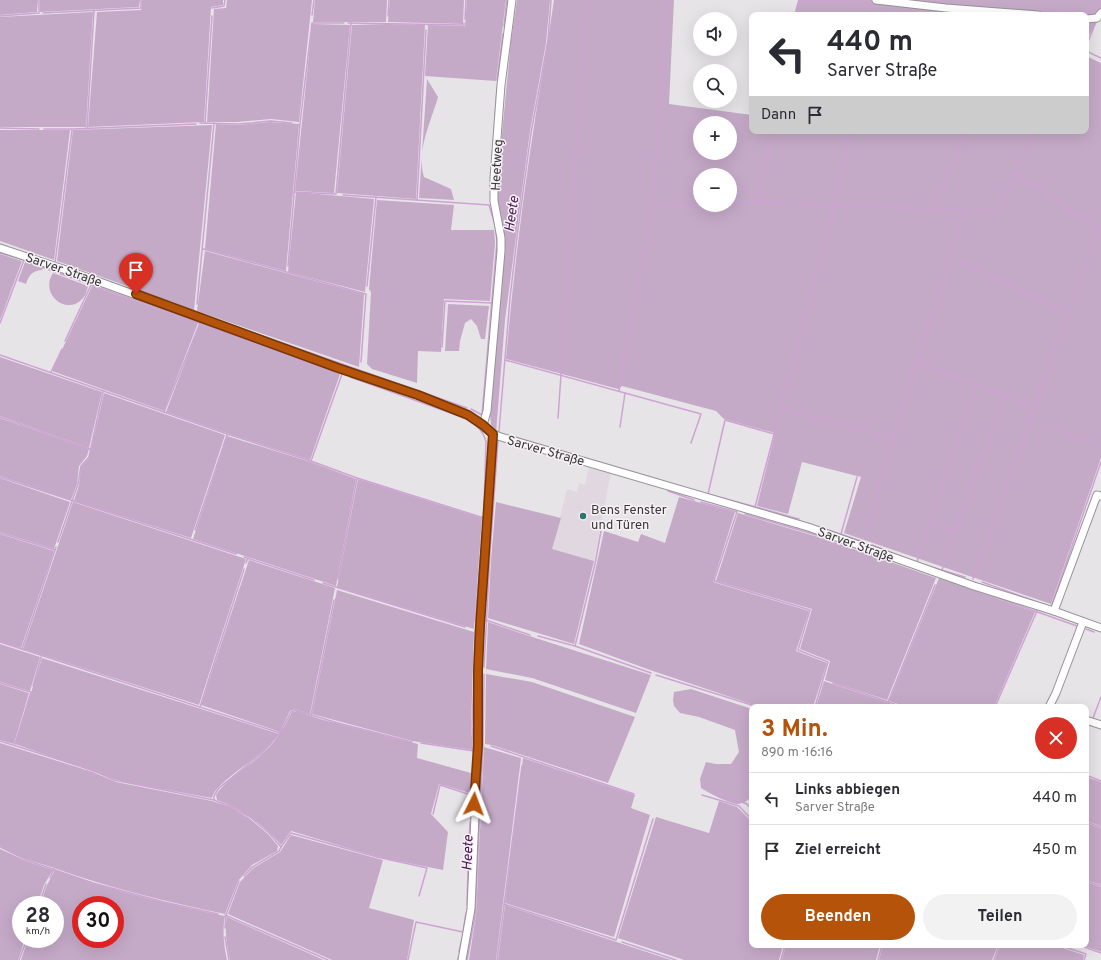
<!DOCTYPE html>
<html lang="de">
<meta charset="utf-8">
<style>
body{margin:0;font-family:Overpass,sans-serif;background:#f2f2f3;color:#2b2b33;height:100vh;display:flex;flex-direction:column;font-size:15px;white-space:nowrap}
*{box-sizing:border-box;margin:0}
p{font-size:13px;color:#7c7c81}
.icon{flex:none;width:22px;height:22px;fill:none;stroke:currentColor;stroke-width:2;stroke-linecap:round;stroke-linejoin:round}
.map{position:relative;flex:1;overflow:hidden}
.panel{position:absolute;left:749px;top:704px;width:340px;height:244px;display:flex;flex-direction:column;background:#fff;border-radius:8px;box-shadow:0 4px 16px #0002}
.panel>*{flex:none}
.top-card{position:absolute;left:749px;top:12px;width:340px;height:122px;border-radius:8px;box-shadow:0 4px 16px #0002;background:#fff;color:#2b2b33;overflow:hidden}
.tools{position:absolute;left:693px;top:12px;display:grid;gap:8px}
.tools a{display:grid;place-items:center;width:44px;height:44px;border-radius:50%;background:#fff;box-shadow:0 4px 16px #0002;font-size:20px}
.speed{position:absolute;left:12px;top:896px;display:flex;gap:8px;font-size:20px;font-weight:700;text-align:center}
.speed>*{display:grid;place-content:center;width:52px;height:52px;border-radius:50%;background:#fff;box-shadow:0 4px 16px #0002;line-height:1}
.speed small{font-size:10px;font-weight:400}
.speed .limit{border:6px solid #d22;background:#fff;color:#111}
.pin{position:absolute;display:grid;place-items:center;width:34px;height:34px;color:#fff;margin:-41px -17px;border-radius:50% 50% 50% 0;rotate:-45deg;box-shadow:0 0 4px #0007}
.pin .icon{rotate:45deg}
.me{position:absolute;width:44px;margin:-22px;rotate:3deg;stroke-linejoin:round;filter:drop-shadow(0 0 3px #0008)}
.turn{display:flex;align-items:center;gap:14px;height:84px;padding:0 12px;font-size:18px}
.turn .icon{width:52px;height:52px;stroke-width:2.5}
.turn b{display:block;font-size:28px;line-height:34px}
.then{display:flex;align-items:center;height:38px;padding:0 12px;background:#0003;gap:8px;font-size:15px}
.round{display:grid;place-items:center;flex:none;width:42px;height:42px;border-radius:21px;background:#f2f2f3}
.overview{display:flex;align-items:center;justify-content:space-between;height:68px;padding:0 12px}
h1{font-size:24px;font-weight:700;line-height:30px;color:#b45309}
.action{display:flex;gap:8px;margin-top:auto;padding:8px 12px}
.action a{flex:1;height:46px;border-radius:24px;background:#b45309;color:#fff;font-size:16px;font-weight:700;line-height:46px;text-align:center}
.action a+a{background:#f2f2f3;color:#2b2b33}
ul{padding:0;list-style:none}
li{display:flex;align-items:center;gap:12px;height:52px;padding:0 12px;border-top:1px solid #e1e1e2}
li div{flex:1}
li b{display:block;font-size:15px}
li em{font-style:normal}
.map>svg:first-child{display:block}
.built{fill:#e1d7e1}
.green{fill:#c5aac8;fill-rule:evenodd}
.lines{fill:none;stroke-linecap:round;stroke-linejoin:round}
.stream{stroke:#cfa2d4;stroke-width:1.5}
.street-casing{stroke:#969397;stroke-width:9}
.street{stroke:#fff;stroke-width:7}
.route-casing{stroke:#753606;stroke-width:10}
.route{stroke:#b45309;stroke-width:7}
.poi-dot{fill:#2f756a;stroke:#f5f1f5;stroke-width:1.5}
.labels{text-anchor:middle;stroke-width:3;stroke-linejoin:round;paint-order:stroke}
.street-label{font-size:13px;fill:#393839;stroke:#f5f1f5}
.poi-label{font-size:13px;fill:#393839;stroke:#f5f1f5;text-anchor:start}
.water-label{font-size:14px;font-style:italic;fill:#4e1955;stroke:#f5f1f5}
</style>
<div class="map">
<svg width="1101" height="960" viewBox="0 0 1101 960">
<rect width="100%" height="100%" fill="#e7e4e8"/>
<path class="built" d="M589 466 611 472 594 561 552 549 567 489 577 492 579 483 585 485Z"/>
<g class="green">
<path d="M0 0H38L37 12 0 15Z"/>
<path d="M40 0H140L139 7 40 12Z"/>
<path d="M142 0H223V5L211 7 204 122 88 127 97 12 141 10Z"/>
<path d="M227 0H312L299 122 271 119 238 122H207L214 9 226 8Z"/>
<path d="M315 0H387L386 22H313Z"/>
<path d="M390 0H464L463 24 388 22Z"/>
<path d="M467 0H506L496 81 425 76 428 25 465 26Z"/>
<path d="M517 0H550L546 43 530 131 505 320 496 433 491 425 490 415 505 242 498 202V175L511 41Z"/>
<path d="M554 0H674L669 104 752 115V131H1086V56L1101 63V458L1051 604 844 533 861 477 802 462 788 514 757 506 775 433 724 419 716 411 622 386 618 389 506 359C512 290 520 221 530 153 537 102 547 51 554 0ZM700 123H730V153H700ZM700 175H730V205H700Z"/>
<path d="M798 0H1101V16L1086 40V15H794Z"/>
<path d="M93 12 86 127H0V17Z"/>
<path d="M312 24 350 25 334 193 295 191Z"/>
<path d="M389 24 425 25 416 199 337 193 352 25Z"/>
<path d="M427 79 438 97C431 122 416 150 424 177L451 189 454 200 419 198Z"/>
<path d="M270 122 299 124 286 271 205 249 216 124 238 125Z"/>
<path d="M212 125 194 310 57 261 73 130Z"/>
<path d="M0 130H70L54 260 0 241Z"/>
<path d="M296 192 374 199 365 292 288 272Z"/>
<path d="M377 200 454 205 451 230H494L495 243 490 301 444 299 441 352 418 351 417 383 372 369 367 364 371 292 369 289Z"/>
<path d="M205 251 364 294 359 367 197 311Z"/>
<path d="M0 254 22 261 0 320Z"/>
<path d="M25 262 43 268 42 270C32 271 29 275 26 284L18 281Z"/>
<path d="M53 273 88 286C87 290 86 295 83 298 67 317 39 294 53 273Z"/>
<path d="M92 286 198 323 164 411 52 371Z"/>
<path d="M448 304 489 306 485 339H481L477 326 471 319 465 323 460 341 459 351H445Z"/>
<path d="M200 323 340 374 310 460 226 433 166 412Z"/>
<path d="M0 357 102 392 89 448 0 416Z"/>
<path d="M104 393 225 435 191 538 74 501 79 485 81 467 89 458Z"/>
<path d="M0 418 89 449 87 456 79 466 77 484 71 500 0 476Z"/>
<path d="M227 436 311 462 356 479 336 586 193 539Z"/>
<path d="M0 478 70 502 54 549 0 532Z"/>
<path d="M358 479 482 518 474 629 337 587Z"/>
<path d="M679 497 735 512 713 582 809 611 796 651 827 663 813 707H760L650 670 579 644 604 531 638 542 641 534 665 543Z"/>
<path d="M73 502 246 559 199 705 23 649Z"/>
<path d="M496 502 561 518 552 549 594 561 574 644 488 618 491 560Z"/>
<path d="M738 513 828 540 936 578 887 700 825 680 830 661 800 649 812 609 716 581Z"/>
<path d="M0 534 54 551 21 648 0 642Z"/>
<path d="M249 560 335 588 310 714 295 709 290 711 280 732 201 705Z"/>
<path d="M939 578 1035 612 994 707H907L889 701Z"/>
<path d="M337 590 474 632 471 727 473 750 412 741 312 714Z"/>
<path d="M488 622 523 634 651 675 636 713 532 678 486 669Z"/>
<path d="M0 644 40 657 30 691 0 682Z"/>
<path d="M42 658 279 734C273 740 268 746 262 752 250 763 215 784 212 798L129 783 114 779 15 744Z"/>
<path d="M486 674 532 682 635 717 608 783 492 745 485 744Z"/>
<path d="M824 681 889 703 900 707H816Z"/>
<path d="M0 684 29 693 14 744 0 740Z"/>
<path d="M691 689 752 709V797C748 800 743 804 737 804 728 803 709 793 701 788L700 779 706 762 716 764H731L739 752 735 730 699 717 680 713 674 706 673 700 674 692Z"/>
<path d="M297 711 320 719 418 744 417 758 471 773 470 793 439 784 431 814 448 832 443 870 378 857 291 831 281 845C263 824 243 810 217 800L216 795C228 777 249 767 264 752 277 740 284 728 292 712Z"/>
<path d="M0 743 93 772 116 782 212 801 230 807 249 818 268 834 278 846 277 851 252 865 238 881 225 914C167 902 110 888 54 868 38 863 13 856 0 846Z"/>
<path d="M484 747 521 758 496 960H469L476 915Z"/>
<path d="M523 758 635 795 631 808 650 815 614 937 505 903Z"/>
<path d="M1086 777 1101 782V826L1086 821Z"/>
<path d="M719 801 737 807 752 822V945H783L779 960H684L618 938 656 817 709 833Z"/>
<path d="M1086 823 1101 828V885L1086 880Z"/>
<path d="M291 835 383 860 369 908 414 920 407 960H332L228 914 240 882 252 869 280 852Z"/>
<path d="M0 849 29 862 53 870 44 885 37 905H21V939H25L18 960H0Z"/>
<path d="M55 870C110 890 167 904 225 916 222 931 224 945 227 960H21L28 939H55V905H40L47 885ZM81 905H115V939H81Z"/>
<path d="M1086 882 1101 887V952L1082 945H1086Z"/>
<path d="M505 905 671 960H498Z"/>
<path d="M227 917 324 960H230C227 945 224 931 227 917Z"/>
<path d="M786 945H880L876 960H782Z"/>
<path d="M883 945H998L992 960H879Z"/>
<path d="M1000 945H1054L1084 955 1083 960H995Z"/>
</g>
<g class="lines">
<g class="stream">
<path d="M907 0 943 4"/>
<path d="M951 4 1012 9"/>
<path d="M212 8 224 6 225 0"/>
<path d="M1019 10 1091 13 1101 2"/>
<path d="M43 13 141 8V0"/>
<path d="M312 15 314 0"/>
<path d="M796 15 799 0 876 4 875 7"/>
<path d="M874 15V13"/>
<path d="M0 16 39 13V0"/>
<path d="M388 16 389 0"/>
<path d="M465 19 466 0"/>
<path d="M348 23 464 25V23"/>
<path d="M504 26 507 0"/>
<path d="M1086 47 1095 24"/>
<path d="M1086 51 1101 58"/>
<path d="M497 80 503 34"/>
<path d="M200 123 239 124 271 121 292 123"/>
<path d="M205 123 212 16"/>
<path d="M0 128 39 129"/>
<path d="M87 128 94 11"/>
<path d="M44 129H72L196 124"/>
<path d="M1015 173 1101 230"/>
<path d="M490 189 497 88"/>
<path d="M294 192 336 194 351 23"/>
<path d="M343 195 489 205 495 225 497 242 482 415 471 409"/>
<path d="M417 200 426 30"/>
<path d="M757 202 772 131"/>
<path d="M730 203 758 202 964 210 998 212 1015 173 1039 131"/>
<path d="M660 204 700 203"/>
<path d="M932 209 967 131"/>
<path d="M0 244 13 249"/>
<path d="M203 249 366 294 361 362"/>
<path d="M0 253 24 260 0 323"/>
<path d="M960 261 1069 312"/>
<path d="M30 263 333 371"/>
<path d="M55 263 72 130"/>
<path d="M288 266 300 123 312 23H344"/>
<path d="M367 286 376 197"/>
<path d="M127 288 147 295"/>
<path d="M155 298 467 408"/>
<path d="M197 304 214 123"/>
<path d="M65 341 91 285"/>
<path d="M442 347 445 301 492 303"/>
<path d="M0 355 227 434 311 461 357 478 484 518"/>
<path d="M505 360 701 414 691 443"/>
<path d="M918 363 1035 406"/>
<path d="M51 372 62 349"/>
<path d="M350 377 459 416"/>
<path d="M619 391 653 204 667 0"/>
<path d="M781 408 893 438"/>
<path d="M164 412 200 323"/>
<path d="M0 417 90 449"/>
<path d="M558 418 587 0"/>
<path d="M468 420C477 425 483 431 486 441L484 508"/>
<path d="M1031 420 1101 444"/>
<path d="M620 427 625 393"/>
<path d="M499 431 510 298 518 229 531 133 548 40 551 0"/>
<path d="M774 434 725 420 708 494 799 519"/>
<path d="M311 461 342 374"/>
<path d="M0 477 236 554"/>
<path d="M668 491 694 500"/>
<path d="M701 502 737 512 714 581 810 610 798 650 828 662 815 707"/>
<path d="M755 507 834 206 850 131"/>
<path d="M745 514 833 540"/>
<path d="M930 522 955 531"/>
<path d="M819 527 864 542"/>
<path d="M195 530 227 435"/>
<path d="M865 532C897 424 932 318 964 210"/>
<path d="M0 533 55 550"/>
<path d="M841 534 857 477"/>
<path d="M58 542 78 484 81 466 89 457 103 392"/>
<path d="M872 545 913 561"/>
<path d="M244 557 314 580"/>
<path d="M917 562 975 384"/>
<path d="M246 563 248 558"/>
<path d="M918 563 965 577"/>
<path d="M942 570 955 531 1005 395"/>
<path d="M338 579 357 478"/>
<path d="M973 579 1099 229"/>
<path d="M982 582 1046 605"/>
<path d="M323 583 465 627"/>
<path d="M981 592 1077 626"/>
<path d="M1051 607 1101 462"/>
<path d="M486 620 530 635"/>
<path d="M475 621 484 515"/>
<path d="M1086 629 1094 632"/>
<path d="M538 636 575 646 651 673"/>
<path d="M0 642 280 733"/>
<path d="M575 646 595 564 601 531"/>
<path d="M22 649 56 547"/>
<path d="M474 667 475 630"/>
<path d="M484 667 490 553 498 441"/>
<path d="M656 675 758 707"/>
<path d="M0 683 31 692 15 744"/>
<path d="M833 683 903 707"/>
<path d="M33 686 41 657"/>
<path d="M888 702 935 585"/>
<path d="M200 707 244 569"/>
<path d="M995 707 1037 611"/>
<path d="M311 715 334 600"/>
<path d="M1093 718 1101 697"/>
<path d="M0 741 95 771 114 780 214 800 231 807 250 817 269 833 281 847 279 851 251 868 244 876"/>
<path d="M421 743 474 751"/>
<path d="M491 746 634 794"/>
<path d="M474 762 472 726 474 675"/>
<path d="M1086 775 1101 781"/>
<path d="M472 786 474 768"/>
<path d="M711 790 747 804 752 810"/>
<path d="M702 795 739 806 752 820"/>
<path d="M214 800V796L219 788 263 752 280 733 291 712 295 710 338 723 412 742"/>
<path d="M471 812V796"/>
<path d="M433 814 440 785 471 795"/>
<path d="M1086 822 1101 827"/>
<path d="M0 847 29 861 93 883 164 902 218 914"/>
<path d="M281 847 291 833 377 857 427 868 419 896"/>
<path d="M468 860 470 822"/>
<path d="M50 878 54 869"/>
<path d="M1086 881 1101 886"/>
<path d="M504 904 616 940 653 819"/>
<path d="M39 905 46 884"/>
<path d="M467 905 468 869"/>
<path d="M225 915 328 960"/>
<path d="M225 928 226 915 239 881"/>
<path d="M225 937 229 960"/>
<path d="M622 942 676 960"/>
<path d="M1059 945 1086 954 1084 960"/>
<path d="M1079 945 1101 953"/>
<path d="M459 952 462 939"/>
<path d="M19 960 27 939"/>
<path d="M408 960 416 922 463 932 466 913"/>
<path d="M458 960V958"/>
<path d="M467 960 475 916 483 745 484 674"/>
<path d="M497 960 522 766"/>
<path d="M781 960 785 945"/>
<path d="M878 960 882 945"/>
<path d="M994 960 999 945"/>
</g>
<g class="street-casing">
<g id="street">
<path d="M876 0 946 8 1038 15"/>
<path d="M1086 19 1097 18 1101 13"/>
<path d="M0 248 75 273 338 368 418 395 468 415 493 434 501 437 808 527 974 586 1054 611 1101 628"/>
<path d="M483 425 487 411 501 251V238L494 201V178L501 85 512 0"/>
<path d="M1054 611 1097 495 1101 496"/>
<path d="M1049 707 1056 693 1083 622"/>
<path d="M1086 720 1101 725"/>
<path d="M462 960 471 909 478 745V671L480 626 493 434"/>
</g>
</g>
<use href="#street" class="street"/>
</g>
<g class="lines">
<g class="route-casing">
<path id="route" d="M136 294 338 368 418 395 468 415 483 425 493 434 480 626 478 671V745L474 804"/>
</g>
<use href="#route" class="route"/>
</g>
<circle class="poi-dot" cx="583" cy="516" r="4"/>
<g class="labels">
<g class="street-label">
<text transform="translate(496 165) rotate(-87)" y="5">Heetweg</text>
<text transform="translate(64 269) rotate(19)" y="5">Sarver Straße</text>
<text transform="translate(546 450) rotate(16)" y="5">Sarver Straße</text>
<text transform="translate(856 544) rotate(20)" y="5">Sarver Straße</text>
</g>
<g class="poi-label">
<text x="591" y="514">Bens Fenster<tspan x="591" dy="15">und Türen</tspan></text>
</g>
<g class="water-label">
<text transform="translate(511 214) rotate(-82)" y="5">Heete</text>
<text transform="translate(467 853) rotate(-88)" y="5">Heete</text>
</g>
</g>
</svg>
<div class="tools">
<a><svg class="icon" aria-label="sound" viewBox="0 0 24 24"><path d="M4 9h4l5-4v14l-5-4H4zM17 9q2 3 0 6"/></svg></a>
<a><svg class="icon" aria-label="search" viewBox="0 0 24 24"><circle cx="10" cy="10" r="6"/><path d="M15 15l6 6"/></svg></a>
<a>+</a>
<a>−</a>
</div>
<div class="speed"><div>28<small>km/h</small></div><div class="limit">30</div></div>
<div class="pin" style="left:136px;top:294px;background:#d93025"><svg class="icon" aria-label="arrive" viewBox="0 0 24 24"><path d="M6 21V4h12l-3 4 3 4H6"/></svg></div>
<svg class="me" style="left:474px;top:804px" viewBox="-20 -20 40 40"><path d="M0-17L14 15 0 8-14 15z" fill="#b45309" stroke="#fff" stroke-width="4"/></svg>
<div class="top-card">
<div class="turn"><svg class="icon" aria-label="left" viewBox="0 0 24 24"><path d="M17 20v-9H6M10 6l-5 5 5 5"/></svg><div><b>440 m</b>Sarver Straße</div></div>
<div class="then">Dann<svg class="icon" aria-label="arrive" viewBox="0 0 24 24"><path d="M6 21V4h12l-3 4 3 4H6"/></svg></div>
</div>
<section class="panel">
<div class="overview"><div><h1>3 Min.</h1><p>890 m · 16:16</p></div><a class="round" style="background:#d93025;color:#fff"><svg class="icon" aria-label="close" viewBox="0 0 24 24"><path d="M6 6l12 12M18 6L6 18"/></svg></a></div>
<ul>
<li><svg class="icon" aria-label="left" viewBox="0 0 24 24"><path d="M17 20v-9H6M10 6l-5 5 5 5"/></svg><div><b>Links abbiegen</b><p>Sarver Straße</p></div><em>440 m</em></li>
<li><svg class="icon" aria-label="arrive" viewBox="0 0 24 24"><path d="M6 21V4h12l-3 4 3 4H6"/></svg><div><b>Ziel erreicht</b></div><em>450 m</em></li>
</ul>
<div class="action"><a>Beenden</a><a>Teilen</a></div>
</section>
</div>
